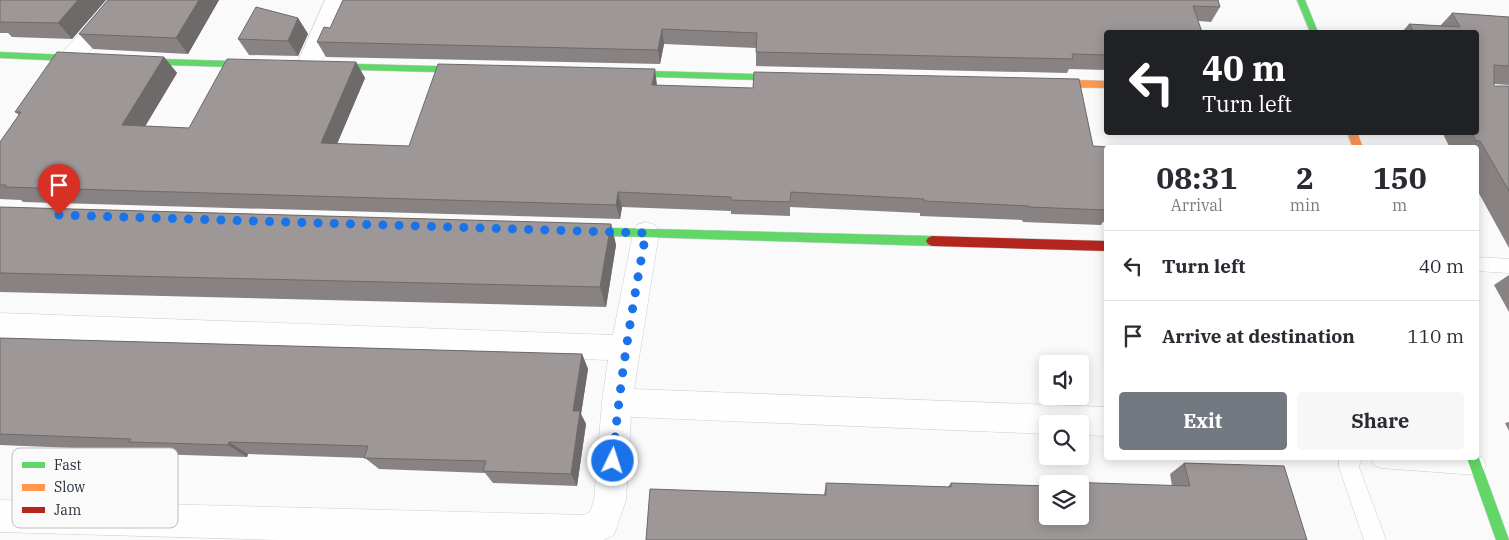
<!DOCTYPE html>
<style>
body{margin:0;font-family:"IBM Plex Serif",serif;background:#f7f7f7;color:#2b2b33;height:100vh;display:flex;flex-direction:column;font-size:19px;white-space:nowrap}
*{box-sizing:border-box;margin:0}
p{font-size:16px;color:#7c7c81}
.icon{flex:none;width:28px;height:28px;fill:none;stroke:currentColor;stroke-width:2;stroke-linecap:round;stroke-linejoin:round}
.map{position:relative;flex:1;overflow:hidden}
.side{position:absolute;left:1104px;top:145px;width:375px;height:315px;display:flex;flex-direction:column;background:#fff;border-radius:5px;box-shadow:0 2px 12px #0003}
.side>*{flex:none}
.banner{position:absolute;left:1104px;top:30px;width:375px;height:105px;border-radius:5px;box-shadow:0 2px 12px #0003;background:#202124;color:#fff;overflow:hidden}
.tools{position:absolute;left:1039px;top:355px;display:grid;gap:10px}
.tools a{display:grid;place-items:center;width:50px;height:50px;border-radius:5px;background:#fff;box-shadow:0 2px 12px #0003;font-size:25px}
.pin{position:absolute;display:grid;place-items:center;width:42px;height:42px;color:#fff;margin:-51px -21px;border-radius:50% 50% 50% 0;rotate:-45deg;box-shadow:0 0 5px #0007}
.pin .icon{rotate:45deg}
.me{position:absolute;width:55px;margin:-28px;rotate:4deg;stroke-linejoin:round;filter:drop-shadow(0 0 4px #0008)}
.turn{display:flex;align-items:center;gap:18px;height:105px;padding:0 15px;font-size:22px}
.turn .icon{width:65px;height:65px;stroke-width:2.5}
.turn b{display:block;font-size:35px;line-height:42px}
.eta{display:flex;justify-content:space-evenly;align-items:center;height:85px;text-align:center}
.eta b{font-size:30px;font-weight:700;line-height:35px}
.cta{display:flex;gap:10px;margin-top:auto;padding:10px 15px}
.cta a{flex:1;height:58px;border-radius:5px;background:#727980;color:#fff;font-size:20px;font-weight:700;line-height:58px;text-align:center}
.cta a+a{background:#f7f7f7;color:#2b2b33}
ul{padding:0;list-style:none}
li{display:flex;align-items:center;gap:15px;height:70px;padding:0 15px;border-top:1px solid #e1e1e2}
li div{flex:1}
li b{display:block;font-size:19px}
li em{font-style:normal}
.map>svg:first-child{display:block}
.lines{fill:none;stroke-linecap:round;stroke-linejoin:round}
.lane-casing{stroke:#c9ced4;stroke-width:1}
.street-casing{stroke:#c9ced4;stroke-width:1}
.fast-casing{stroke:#c9ced4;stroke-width:1}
.slow-casing{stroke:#c9ced4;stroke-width:1}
.jam-casing{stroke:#c9ced4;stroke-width:1}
.lane{fill:#fefefe;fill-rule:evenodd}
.street{fill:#fefefe;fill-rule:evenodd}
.fast{fill:#63d668;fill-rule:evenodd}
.slow{fill:#ff974d;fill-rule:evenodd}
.jam{fill:#b3261e;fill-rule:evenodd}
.wall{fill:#888283}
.shaded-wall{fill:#6f6a6a}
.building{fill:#9e9798;stroke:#6f6a6a}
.route{stroke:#1a73e8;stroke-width:9;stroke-dasharray:0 16.2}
.key{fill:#fafafa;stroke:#bbbec2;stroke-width:1}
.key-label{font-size:14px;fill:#29333e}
</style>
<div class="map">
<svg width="1509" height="540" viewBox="0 0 1509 540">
<rect width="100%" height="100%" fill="#fafafa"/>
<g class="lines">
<g class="lane-casing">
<g id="lane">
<path d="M1476 257 1509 259V273L1476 271Z"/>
<path d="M1476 455 1483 458 1486 465 1483 472 1476 475 1381 468 1374 465 1371 458H1476Z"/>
<path d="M1339 458H1362L1359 467 1386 540H1364L1339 467Z"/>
</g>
</g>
<g class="street-casing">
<g id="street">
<path d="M108 0H131L79 64 71 66 63 64 59 58 63 52Z"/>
<path d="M325 0H347L320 66 316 72 308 74 300 72 296 66Z"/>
<path d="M646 222 655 225 659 233 634 389 1106 407V436L1080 435V424H1048V434L631 417 626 500 614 535 603 540H278L0 532V500L583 515 590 512 594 500 602 402 608 360 0 339V313L613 335 633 233 637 225Z"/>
</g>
</g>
<g class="fast-casing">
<g id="fast">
<path d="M1297 0H1305L1318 32H1310Z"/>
<path d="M0 52 90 56 95 59 90 62 0 58Z"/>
<path d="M131 58 262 62 267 65 262 68 131 64 126 61Z"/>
<path d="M320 63 472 67 477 70 472 73 320 69 315 66Z"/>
<path d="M618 70 792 75 797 78 792 81 618 76 613 73Z"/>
<path d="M575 227 932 236 936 238 938 241 936 244 932 246 575 235 571 234 570 231 571 228Z"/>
<path d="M1476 453 1479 458 1509 540H1496L1467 458H1476Z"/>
</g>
</g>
<g class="slow-casing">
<g id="slow">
<path d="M1043 79 1106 81V88L1043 87 1038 83Z"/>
<path d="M1347 132H1357L1363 148H1353Z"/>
</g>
</g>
<g class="jam-casing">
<path id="jam" d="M932 236 1106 241V251L932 246 928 244 926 241 928 238Z"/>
</g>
<use href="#lane" class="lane"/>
<use href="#street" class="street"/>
<use href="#fast" class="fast"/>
<use href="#slow" class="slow"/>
<use href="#jam" class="jam"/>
</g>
<g class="wall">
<path d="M0 0H106L72 39 12 37 8 33H0Z"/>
<path d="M108 0H219L188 54 93 49 79 34Z"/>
<path d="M1218 0 1220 7 1211 22 1199 21 1106 32V70L1069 69 1067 73 756 66V48L664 44 660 64 326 57 317 42 330 28Z"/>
<path d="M1452 13 1509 17V85L1494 84V86H1509V248L1476 188V148H1450L1442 132H1476V32H1402L1409 24 1440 26Z"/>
<path d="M298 18 308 34 298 56 249 55 238 39Z"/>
<path d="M164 57 177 73 145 126 189 128 356 62 365 78 337 144 409 146 657 85 1106 148V222H1103L1101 225 1023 222 1022 220 920 216V213L790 207V216L731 214V211L622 207 620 219 23 202 21 200 0 199V142L19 115 15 112Z"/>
<path d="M0 207 611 224 616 245 606 307 0 292Z"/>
<path d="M1509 275V312L1494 285Z"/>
<path d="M0 338 582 354 588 369 581 414 586 424 577 486 493 483 485 473 379 469 365 458 248 454 247 457 152 454 145 451 0 445Z"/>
<path d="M1509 422V431L1505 423Z"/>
<path d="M1184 463 1284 466 1307 540H646L650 489 824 495 826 483 948 487 951 483 1048 486V516H1080V484H1063L1065 482 1172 486 1170 474Z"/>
</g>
<g class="shaded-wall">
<path d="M78 0H106L72 39 58 23Z"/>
<path d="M199 0H219L188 54 176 38Z"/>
<path d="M298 18 308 34 298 56 288 41Z"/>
<path d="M662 29 664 44 660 64 658 50Z"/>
<path d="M164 57 177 73 137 140 122 125Z"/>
<path d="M356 62 365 78 331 158 321 143Z"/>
<path d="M655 69 657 85H652Z"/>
<path d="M618 192 622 207 620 219 616 205Z"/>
<path d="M611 224 616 245 606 307 600 287Z"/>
<path d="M582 354 588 369 581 414 586 424 577 486 571 474 573 411Z"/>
<path d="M229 442 248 454 247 457 228 445Z"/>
</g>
<g class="building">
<path d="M0 0H78L58 23 0 22Z"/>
<path d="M108 0H199L176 38 79 34Z"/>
<path d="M343 0H1218L1220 7 1193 6 1202 32H1106V55L1072 54 1073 59 756 52 757 33 662 29 658 50 317 42 324 27 330 28Z"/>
<path d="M256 7 298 18 288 41 238 39Z"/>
<path d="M1452 13 1509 17V66L1494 65V86H1509V191L1480 141H1476L1471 132H1476V32H1414L1409 24 1460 27Z"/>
<path d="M57 52 164 57 122 125 189 128 227 59 356 62 321 143 409 146 438 64 655 69 652 85 753 88 754 72 1079 79 1093 146 1126 148H1106V210L1029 207V206L924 201V199L791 192 790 202 731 200V197L618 192 616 205 5 187 6 185H0V142L21 112H15Z"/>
<path d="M0 207 611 224 600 287 0 273Z"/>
<path d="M0 338 582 354 573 411H580L571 474 483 471 486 461 364 458 368 446 229 442 228 445 129 442 131 439 0 434Z"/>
<path d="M1184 463 1284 466 1307 540H646L650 489 826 495V483L951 487V483L1048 486V516H1080V484H1065V482L1190 486Z"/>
</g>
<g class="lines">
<path class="route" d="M59 215 646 233C632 309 619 384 613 461"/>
</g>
<rect x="12" y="448" width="166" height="80" rx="8" class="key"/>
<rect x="22" y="462" width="23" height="6" fill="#63d668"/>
<rect x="22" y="484" width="23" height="7" fill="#ff974d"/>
<rect x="22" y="507" width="23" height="6" fill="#b3261e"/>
<g class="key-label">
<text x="54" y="470">Fast</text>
<text x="54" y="492">Slow</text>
<text x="54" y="515">Jam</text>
</g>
</svg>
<div class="tools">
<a><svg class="icon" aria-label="sound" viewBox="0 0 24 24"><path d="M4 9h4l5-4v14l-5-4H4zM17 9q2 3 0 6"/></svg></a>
<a><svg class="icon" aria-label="search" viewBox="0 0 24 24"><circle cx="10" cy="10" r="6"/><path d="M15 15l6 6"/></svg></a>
<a><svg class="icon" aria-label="layers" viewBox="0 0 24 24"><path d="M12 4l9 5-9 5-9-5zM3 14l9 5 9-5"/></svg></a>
</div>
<div class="pin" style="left:59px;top:215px;background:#d93025"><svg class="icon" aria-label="arrive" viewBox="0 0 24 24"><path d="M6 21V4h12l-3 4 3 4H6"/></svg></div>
<svg class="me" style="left:613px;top:461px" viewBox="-20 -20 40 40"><circle r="17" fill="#1a73e8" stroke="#fff" stroke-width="3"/><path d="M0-11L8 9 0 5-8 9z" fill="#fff"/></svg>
<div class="banner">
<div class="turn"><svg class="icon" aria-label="left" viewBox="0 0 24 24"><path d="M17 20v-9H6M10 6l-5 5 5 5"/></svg><div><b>40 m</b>Turn left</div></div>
</div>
<section class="side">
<div class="eta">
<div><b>08:31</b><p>Arrival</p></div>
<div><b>2</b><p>min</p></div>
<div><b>150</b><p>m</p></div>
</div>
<ul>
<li><svg class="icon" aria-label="left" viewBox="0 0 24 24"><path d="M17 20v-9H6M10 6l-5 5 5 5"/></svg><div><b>Turn left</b></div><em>40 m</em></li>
<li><svg class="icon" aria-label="arrive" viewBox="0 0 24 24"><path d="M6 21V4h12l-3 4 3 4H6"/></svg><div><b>Arrive at destination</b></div><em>110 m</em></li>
</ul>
<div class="cta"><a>Exit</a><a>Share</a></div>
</section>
</div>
